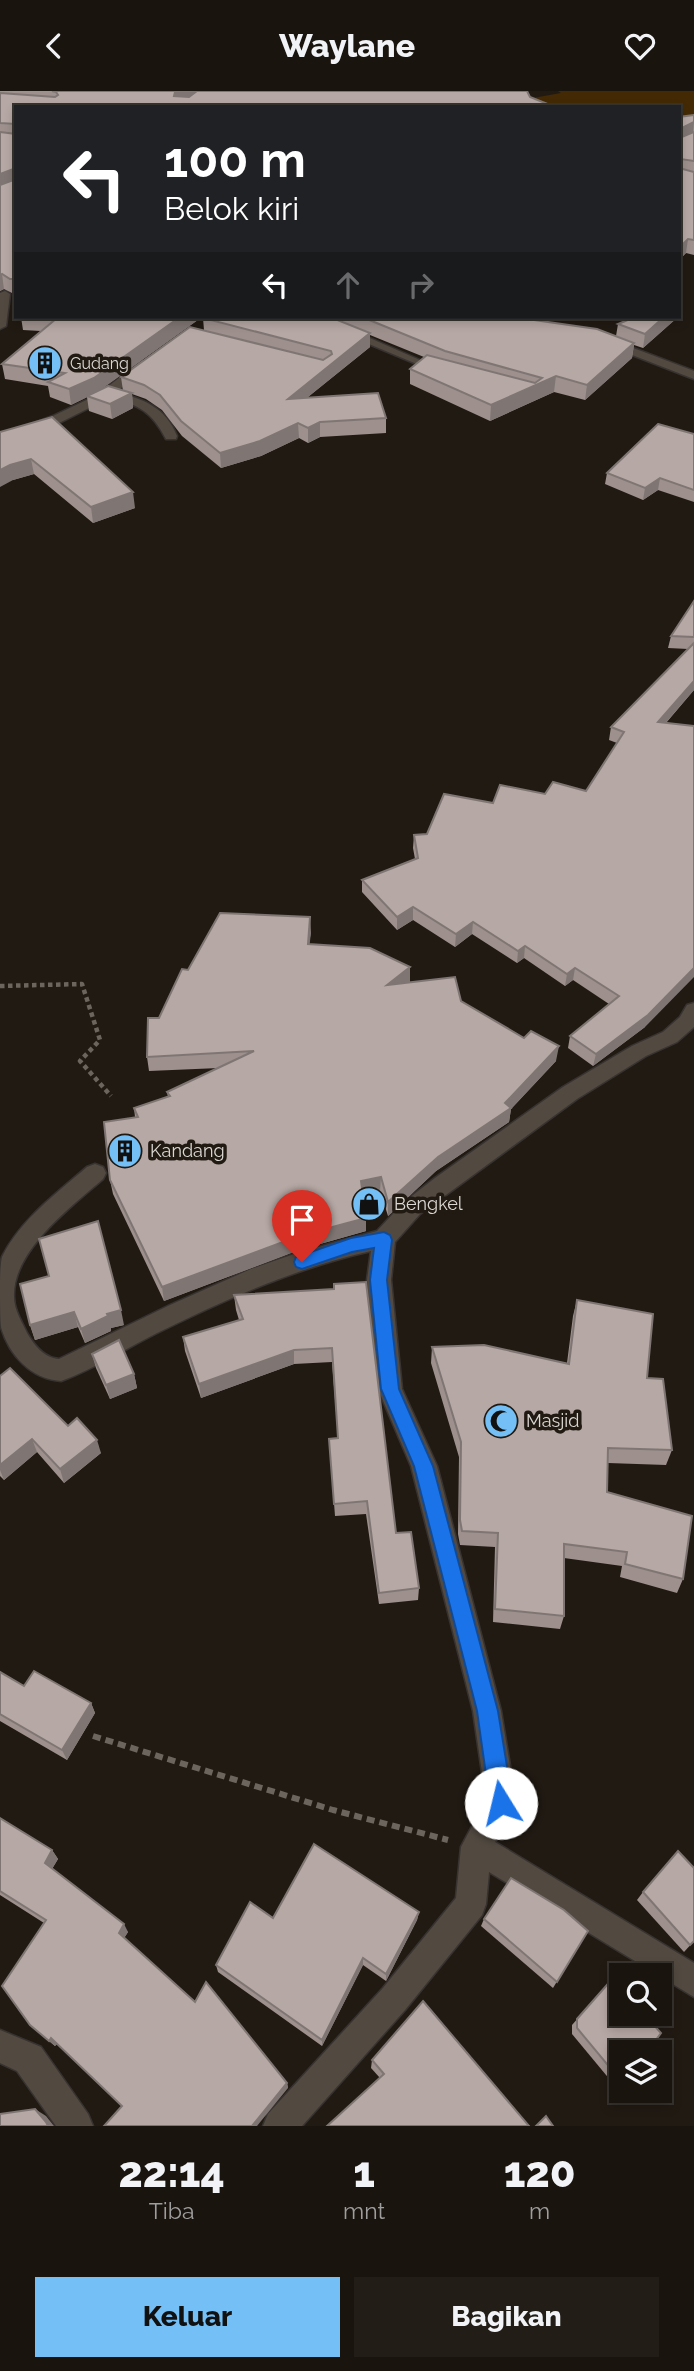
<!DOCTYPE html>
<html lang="id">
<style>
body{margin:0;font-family:Raleway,sans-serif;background:#221d17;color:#f1f3f6;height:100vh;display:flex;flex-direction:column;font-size:26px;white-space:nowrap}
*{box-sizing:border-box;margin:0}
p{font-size:23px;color:#9f9e9e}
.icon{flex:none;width:38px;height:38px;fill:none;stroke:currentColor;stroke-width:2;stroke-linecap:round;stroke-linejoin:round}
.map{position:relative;height:2035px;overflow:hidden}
.panel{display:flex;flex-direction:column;background:#19140e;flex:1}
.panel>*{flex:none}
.banner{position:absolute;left:14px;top:14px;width:667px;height:214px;border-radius:0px;box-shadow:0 4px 10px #0003,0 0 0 2px #37332e;background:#202124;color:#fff;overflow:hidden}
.fabs{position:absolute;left:609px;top:1872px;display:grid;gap:14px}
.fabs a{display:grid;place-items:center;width:63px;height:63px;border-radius:0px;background:#19140e;box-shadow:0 4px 10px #0003,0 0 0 2px #37332e;font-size:35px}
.pin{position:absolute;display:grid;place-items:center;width:60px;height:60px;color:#fff;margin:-72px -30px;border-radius:50% 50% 50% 0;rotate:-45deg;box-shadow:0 0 7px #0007}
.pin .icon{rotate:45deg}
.me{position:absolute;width:77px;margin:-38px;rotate:351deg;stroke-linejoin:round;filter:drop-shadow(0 0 5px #0008)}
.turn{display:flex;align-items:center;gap:24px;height:147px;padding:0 35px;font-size:32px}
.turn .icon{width:91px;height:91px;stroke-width:2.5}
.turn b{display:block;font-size:49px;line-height:60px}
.lanes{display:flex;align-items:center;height:66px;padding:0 35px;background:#0003;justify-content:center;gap:35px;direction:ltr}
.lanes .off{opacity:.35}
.eta{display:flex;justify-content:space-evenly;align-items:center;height:119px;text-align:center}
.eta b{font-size:42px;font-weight:800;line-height:49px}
.action{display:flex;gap:14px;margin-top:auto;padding:14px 35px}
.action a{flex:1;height:80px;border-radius:0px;background:#74c0f6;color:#111;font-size:28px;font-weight:800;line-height:80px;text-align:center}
.action a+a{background:#221d17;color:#f1f3f6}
header{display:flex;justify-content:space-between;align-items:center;height:91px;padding:0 35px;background:#19140e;font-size:32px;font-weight:800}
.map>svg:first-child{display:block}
.green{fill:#432a05}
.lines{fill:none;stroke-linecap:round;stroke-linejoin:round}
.service-casing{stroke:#383330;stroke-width:3}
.minor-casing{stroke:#383330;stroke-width:3}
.tertiary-casing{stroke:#383330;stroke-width:3}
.path-far1{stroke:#6b655e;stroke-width:4.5;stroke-dasharray:4.5 3.5;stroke-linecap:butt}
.path{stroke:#6b655e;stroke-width:6;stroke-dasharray:8 5;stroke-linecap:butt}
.service{fill:#524a41;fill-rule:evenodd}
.minor{fill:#524a41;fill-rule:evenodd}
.tertiary{fill:#524a41;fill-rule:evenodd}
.wall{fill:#9d908d}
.shaded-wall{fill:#7f7673}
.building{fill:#b6a8a4;stroke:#7f7673;stroke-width:2}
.route{fill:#1a73e8;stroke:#114b97;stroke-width:2}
.labels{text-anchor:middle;stroke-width:7;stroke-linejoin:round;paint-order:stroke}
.far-poi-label{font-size:16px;fill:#dbd7d2;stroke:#211a13;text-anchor:start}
.poi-label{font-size:18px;fill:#dbd7d2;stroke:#211a13;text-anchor:start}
</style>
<header><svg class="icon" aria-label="back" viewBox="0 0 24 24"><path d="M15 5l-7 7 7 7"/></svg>Waylane<svg class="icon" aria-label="heart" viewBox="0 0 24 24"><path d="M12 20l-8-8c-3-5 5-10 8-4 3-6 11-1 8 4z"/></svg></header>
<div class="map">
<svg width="694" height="2035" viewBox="0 0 694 2035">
<rect width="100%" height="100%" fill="#211a13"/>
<path class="green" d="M558 0H694V34L679 38V16H534L516 10 561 2Z"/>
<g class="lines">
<g class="service-casing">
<path id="service" d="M350 241H356L438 277 431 279 350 245Z"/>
</g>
<g class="minor-casing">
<g id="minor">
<path d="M5 200 10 203 6 235 0 238V202Z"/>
<path d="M141 270 151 273 116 301C144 308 166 317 177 345L176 348H166C152 321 139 313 109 307L61 331 0 353V345L53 325 97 304Z"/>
<path d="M694 912V936L677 951 646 965 577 1008 420 1123 395 1151 391 1189 402 1298 437 1375 501 1620 516 1711 495 1751 694 1872V1906L489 1781 486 1813 482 1824 405 1919 302 2035H263L268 2023 383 1897 456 1807 461 1756 486 1709 473 1620 411 1375 378 1298 367 1189 371 1160C296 1177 226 1208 157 1242 125 1258 94 1278 61 1290 31 1288 9 1264 1 1236 0 1225 0 1209 0 1198 0 1188 0 1175 2 1166 20 1129 57 1102 87 1076L95 1073 103 1076 106 1082 103 1088C71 1116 12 1160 14 1206 14 1219 22 1231 27 1242 34 1254 44 1267 59 1268L170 1214 251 1178 300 1161 377 1140 404 1111 435 1087 563 996 632 955 663 941 680 926 687 914Z"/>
<path d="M0 1939 41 1956 88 2023 93 2035H56L17 1980 0 1972Z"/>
</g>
</g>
<g class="tertiary-casing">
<path id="tertiary" d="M604 249H612L694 280V288L604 253Z"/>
</g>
<path class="path-far1" d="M0 895 82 893 100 949 80 970 111 1005"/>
<path class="path" d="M93 1645 333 1719 448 1749"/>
<use href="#service" class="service"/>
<use href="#minor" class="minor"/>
<use href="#tertiary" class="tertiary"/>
</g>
<g class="wall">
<path d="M0 0H527L16 16V202H12L4 198 0 200Z"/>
<path d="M694 24V164L686 162 679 169V26Z"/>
<path d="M21 226H202L100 299 123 300 121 286 204 239 203 227 204 226H513L616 245 618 233 635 226H678L643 257 634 254 632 267 585 309 554 301 490 330 410 293V278L424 266 370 244V256L308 306 386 327V342L320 346 308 352 299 347 261 365 221 377 182 345 162 319 146 308 132 303 133 317 112 328 89 320 87 306 71 314 50 306 48 295 5 288 2 273 41 240 23 239Z"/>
<path d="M0 341 135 417 93 432 34 383 13 389Z"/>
<path d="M694 343V411L658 399 643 409 605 393 607 382Z"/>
<path d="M694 510V599L666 632 645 936 593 975 568 957 570 945 609 913 573 889 565 895 524 867 517 872 472 843 455 856 413 829 397 839 362 801V789L415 768 413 757 414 744 427 743 493 712 545 703 586 700 617 652 609 649 611 636 688 558 668 557 671 545Z"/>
<path d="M311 841 309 853 410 876V891L461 910 556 970 511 1018 509 1031 436 1080 388 1125 380 1100 363 1104 366 1140 299 1159 164 1210 113 1103 110 1089 135 1026 134 1017 168 1006 167 1001 219 977 149 980 147 966 188 879Z"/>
<path d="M49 1185 124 1234 111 1237V1240L85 1252 78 1236 35 1249 30 1234Z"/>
<path d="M334 1198 396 1442 419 1497 418 1509 379 1513 366 1423 335 1425 329 1348 338 1347 332 1271 294 1273 201 1307 185 1260 183 1246 239 1229 236 1219 234 1204Z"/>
<path d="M577 1209 647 1287 672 1359 666 1374 608 1372 607 1401 683 1488 677 1502 620 1486 622 1475 564 1467V1525L560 1538 493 1531 495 1456 460 1454 458 1443 459 1366 431 1272 432 1256 567 1272 573 1225Z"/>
<path d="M92 1263 134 1283 137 1297 110 1308 96 1277Z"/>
<path d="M0 1285 68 1335 101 1362 64 1392 37 1361 4 1389 0 1385Z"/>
<path d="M0 1581 24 1595 91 1612 95 1622 67 1669 0 1630Z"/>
<path d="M0 1727 52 1759 58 1768 52 1778 128 1841 124 1847 287 1992 288 1997 122 2015 57 1953 55 1955 30 1934 44 1832 0 1804Z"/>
<path d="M643 1801 694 1850 684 1861 637 1809Z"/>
<path d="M419 1821 417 1829 386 1890 363 1874 322 1955 218 1881 216 1874 273 1827Z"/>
<path d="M484 1828 588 1840 553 1897 481 1835Z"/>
<path d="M613 1887 621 1962V1992L616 1996 572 1943V1934Z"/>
<path d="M372 1969 529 2035 380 1987 371 1977Z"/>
</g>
<g class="shaded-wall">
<path d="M177 0H199L176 14 174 5 175 1Z"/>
<path d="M694 31 693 44 679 50 680 38Z"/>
<path d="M13 78 15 92 0 98V83Z"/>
<path d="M688 148 686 162 679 169V157Z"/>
<path d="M2 183 4 198 0 200V184Z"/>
<path d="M180 226H202L96 302 71 314 69 298Z"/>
<path d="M293 226H318L293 231Z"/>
<path d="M664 226H678L643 257 645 243Z"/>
<path d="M370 242V256L288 322V308Z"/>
<path d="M634 252 632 267 585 309 587 294Z"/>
<path d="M556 285 554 301 490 330 491 314Z"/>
<path d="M132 302 133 317 112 328 110 313Z"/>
<path d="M320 331V346L308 352V337Z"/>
<path d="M298 332 299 347 261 365 221 377 220 362Z"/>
<path d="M31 368 34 383 13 389 0 396V379L10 374Z"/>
<path d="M660 387 658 399 643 409 645 397Z"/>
<path d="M133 401 135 417 93 432 91 416Z"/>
<path d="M694 590V599L656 643 658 631Z"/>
<path d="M413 816V829L397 839V826Z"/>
<path d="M310 826 311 841 308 868V853Z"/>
<path d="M473 831 472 843 455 856 456 843Z"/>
<path d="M525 855 524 867 517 872 518 860Z"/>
<path d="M410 876V891L387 894Z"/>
<path d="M575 877 573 889 565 895 567 883Z"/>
<path d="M694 877V886L645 936 593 975 596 963Z"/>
<path d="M559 955 556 970 511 1018 509 1031 436 1080 388 1125V1111L438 1066 505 1012Z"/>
<path d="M381 1086 380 1100 361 1104V1090Z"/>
<path d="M366 1127V1140L299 1159 164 1210 162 1196 299 1145Z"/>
<path d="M121 1219 124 1234 111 1237V1240L85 1252 81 1238 107 1223Z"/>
<path d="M74 1221 78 1236 35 1249 30 1234Z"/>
<path d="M294 1259V1273L201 1307 199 1293Z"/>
<path d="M134 1283 137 1297 110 1308 106 1294Z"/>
<path d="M32 1348 37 1361 4 1389 0 1379V1374Z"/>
<path d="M97 1349 101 1362 64 1392 60 1378Z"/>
<path d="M91 1612 95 1622 67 1669 62 1659Z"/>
<path d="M52 1759 58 1768 50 1781 45 1772Z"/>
<path d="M419 1821 417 1829 386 1890V1883Z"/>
<path d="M124 1833 128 1841 123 1849 119 1842Z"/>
<path d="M363 1867V1874L322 1955V1949Z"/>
<path d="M51 1947 57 1953 55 1955 49 1950Z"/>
<path d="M287 1992 288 1997 257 2035H252Z"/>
<path d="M35 2018 46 2025 54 2035H48Z"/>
</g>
<g class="building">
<path d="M52 0H177L175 1 174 5 189 6 197 0H527L530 6 555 16H16V33L0 32V2L55 6 58 4 56 1Z"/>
<path d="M694 24V31L680 38 679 41V26Z"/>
<path d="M0 41 16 43V80L13 78 0 83Z"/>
<path d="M694 41V70L681 68 679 75V45L682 46Z"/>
<path d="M679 77 694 81V149L688 148 679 157Z"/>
<path d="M16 88V188H10L2 183 0 184V94Z"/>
<path d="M45 226H180L94 287 69 298 48 291 65 282 2 273 57 227Z"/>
<path d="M204 226H279L305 229 311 226H330L370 242 288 308 378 302 386 327 320 331 308 337 298 332 260 350 220 362 181 330 160 304 144 294 121 286 190 236 323 269 332 263 331 260 203 227Z"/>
<path d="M362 226H513L597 238 634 252 587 294 556 285 491 314 410 278 427 264 535 292 542 287 445 260Z"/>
<path d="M635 226H664L645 243 618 233Z"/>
<path d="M108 295 132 302 110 313 87 305Z"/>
<path d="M52 326 133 401 91 416 31 368 10 374 0 379V341Z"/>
<path d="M658 333 694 343V399L660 387 645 397 607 382Z"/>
<path d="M694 510V546L671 545Z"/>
<path d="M694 552V590L658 631 694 635V877L648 924 596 963 570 945 619 905 575 877 567 883 525 855 518 860 473 831 456 843 413 816 397 826 362 789 418 767 414 744 427 743 444 703 493 712 500 694 545 703 553 691 586 700 624 641 611 636Z"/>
<path d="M220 822 310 826 308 853 370 857 410 876 387 894 455 886 461 910 524 947 531 940 559 955 505 1012 511 1017 438 1066 388 1111 381 1086 361 1090 366 1127 299 1145 162 1196 110 1089 104 1031 138 1026 134 1017 170 1005 167 1001 254 960 147 966 148 927H159L182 878 188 879Z"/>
<path d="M98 1130 121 1219 107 1223 108 1225 81 1238 74 1221 30 1234 20 1193 49 1185 39 1148Z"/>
<path d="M366 1191 396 1442 411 1441 419 1497 379 1502 367 1410 334 1413 329 1348 338 1347 332 1257 294 1259 199 1293 183 1246 243 1228 234 1204 334 1198V1193Z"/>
<path d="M577 1209 653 1223 647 1287 663 1288 672 1359 608 1357 607 1401 692 1425 683 1488 625 1473 627 1461 564 1453V1525L495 1518 498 1442 462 1440 460 1429 461 1351 432 1256 484 1254 569 1273Z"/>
<path d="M119 1249 134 1283 106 1294 92 1263Z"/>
<path d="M10 1277 68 1335 77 1327 97 1349 60 1378 32 1348 0 1374V1285Z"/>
<path d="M34 1580 91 1612 62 1659 0 1623V1581L24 1595Z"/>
<path d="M0 1727 52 1759 45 1772 124 1833 119 1842 195 1911 206 1891 287 1992 252 2035H104L122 2015 51 1947 49 1950 30 1934 2 1895 46 1829 0 1800Z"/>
<path d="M314 1753 419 1821 386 1883 363 1867 322 1949 216 1874 250 1811 273 1827Z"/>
<path d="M678 1760 694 1777V1850L690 1854 643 1801Z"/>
<path d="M511 1787 564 1819 588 1840 557 1891 484 1828Z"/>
<path d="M613 1887 621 1897V1923H644L661 1942 646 1962H621V1990L577 1937V1928Z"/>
<path d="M423 1910 529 2035H327L384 1983 372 1969Z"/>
<path d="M35 2018 46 2031 48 2035H0V2023Z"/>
<path d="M546 2025 553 2035H536Z"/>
</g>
<path class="route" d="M384 1141 390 1144 392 1149 387 1189 399 1298 433 1375 498 1620 513 1712 509 1719 501 1723 493 1719 490 1712 477 1620 414 1375 381 1298 370 1189 374 1157 352 1161 302 1178 296 1176 294 1171 296 1166 351 1147Z"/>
<defs>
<g id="building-disc" transform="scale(1.75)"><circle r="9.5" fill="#74c0f6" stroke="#211a13"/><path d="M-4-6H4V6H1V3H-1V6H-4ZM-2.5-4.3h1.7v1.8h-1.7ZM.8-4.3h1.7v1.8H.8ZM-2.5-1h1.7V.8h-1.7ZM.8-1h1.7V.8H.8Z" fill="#111"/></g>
<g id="shop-disc" transform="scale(1.75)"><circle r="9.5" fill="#74c0f6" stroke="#211a13"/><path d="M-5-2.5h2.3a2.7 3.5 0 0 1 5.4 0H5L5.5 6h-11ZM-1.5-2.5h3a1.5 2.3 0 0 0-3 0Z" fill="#111"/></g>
<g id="mosque-disc" transform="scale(1.75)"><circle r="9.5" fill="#74c0f6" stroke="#211a13"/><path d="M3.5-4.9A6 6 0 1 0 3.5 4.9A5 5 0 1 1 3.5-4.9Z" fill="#111"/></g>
</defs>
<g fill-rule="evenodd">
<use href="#building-disc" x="45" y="272"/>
<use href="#building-disc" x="125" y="1060"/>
<use href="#shop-disc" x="369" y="1113"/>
<use href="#mosque-disc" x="501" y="1330"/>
</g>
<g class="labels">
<g class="far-poi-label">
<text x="70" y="278">Gudang</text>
</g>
<g class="poi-label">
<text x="150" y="1066">Kandang</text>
<text x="394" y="1119">Bengkel</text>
<text x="526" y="1336">Masjid</text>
</g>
</g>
</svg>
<div class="fabs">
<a><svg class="icon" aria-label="search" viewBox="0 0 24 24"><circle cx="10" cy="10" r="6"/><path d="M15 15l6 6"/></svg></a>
<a><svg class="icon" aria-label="layers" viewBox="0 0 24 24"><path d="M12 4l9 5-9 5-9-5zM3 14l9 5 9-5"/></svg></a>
</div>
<div class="pin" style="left:302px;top:1171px;background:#d93025"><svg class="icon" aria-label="arrive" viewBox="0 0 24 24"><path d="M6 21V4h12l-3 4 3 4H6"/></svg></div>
<svg class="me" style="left:501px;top:1712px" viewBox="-20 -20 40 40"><circle r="19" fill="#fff"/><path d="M0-13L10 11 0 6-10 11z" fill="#1a73e8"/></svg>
<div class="banner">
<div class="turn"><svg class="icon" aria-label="left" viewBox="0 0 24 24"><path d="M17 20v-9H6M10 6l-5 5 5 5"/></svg><div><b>100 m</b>Belok kiri</div></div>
<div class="lanes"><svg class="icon" aria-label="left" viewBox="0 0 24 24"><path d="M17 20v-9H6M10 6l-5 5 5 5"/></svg><svg class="icon off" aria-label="ahead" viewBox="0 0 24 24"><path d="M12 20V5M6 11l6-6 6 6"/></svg><svg class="icon off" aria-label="right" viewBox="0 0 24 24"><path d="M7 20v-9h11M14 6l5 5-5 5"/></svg></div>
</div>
</div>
<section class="panel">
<div class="eta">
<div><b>22:14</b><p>Tiba</p></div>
<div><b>1</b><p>mnt</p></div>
<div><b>120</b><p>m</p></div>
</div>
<div class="action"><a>Keluar</a><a>Bagikan</a></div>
</section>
